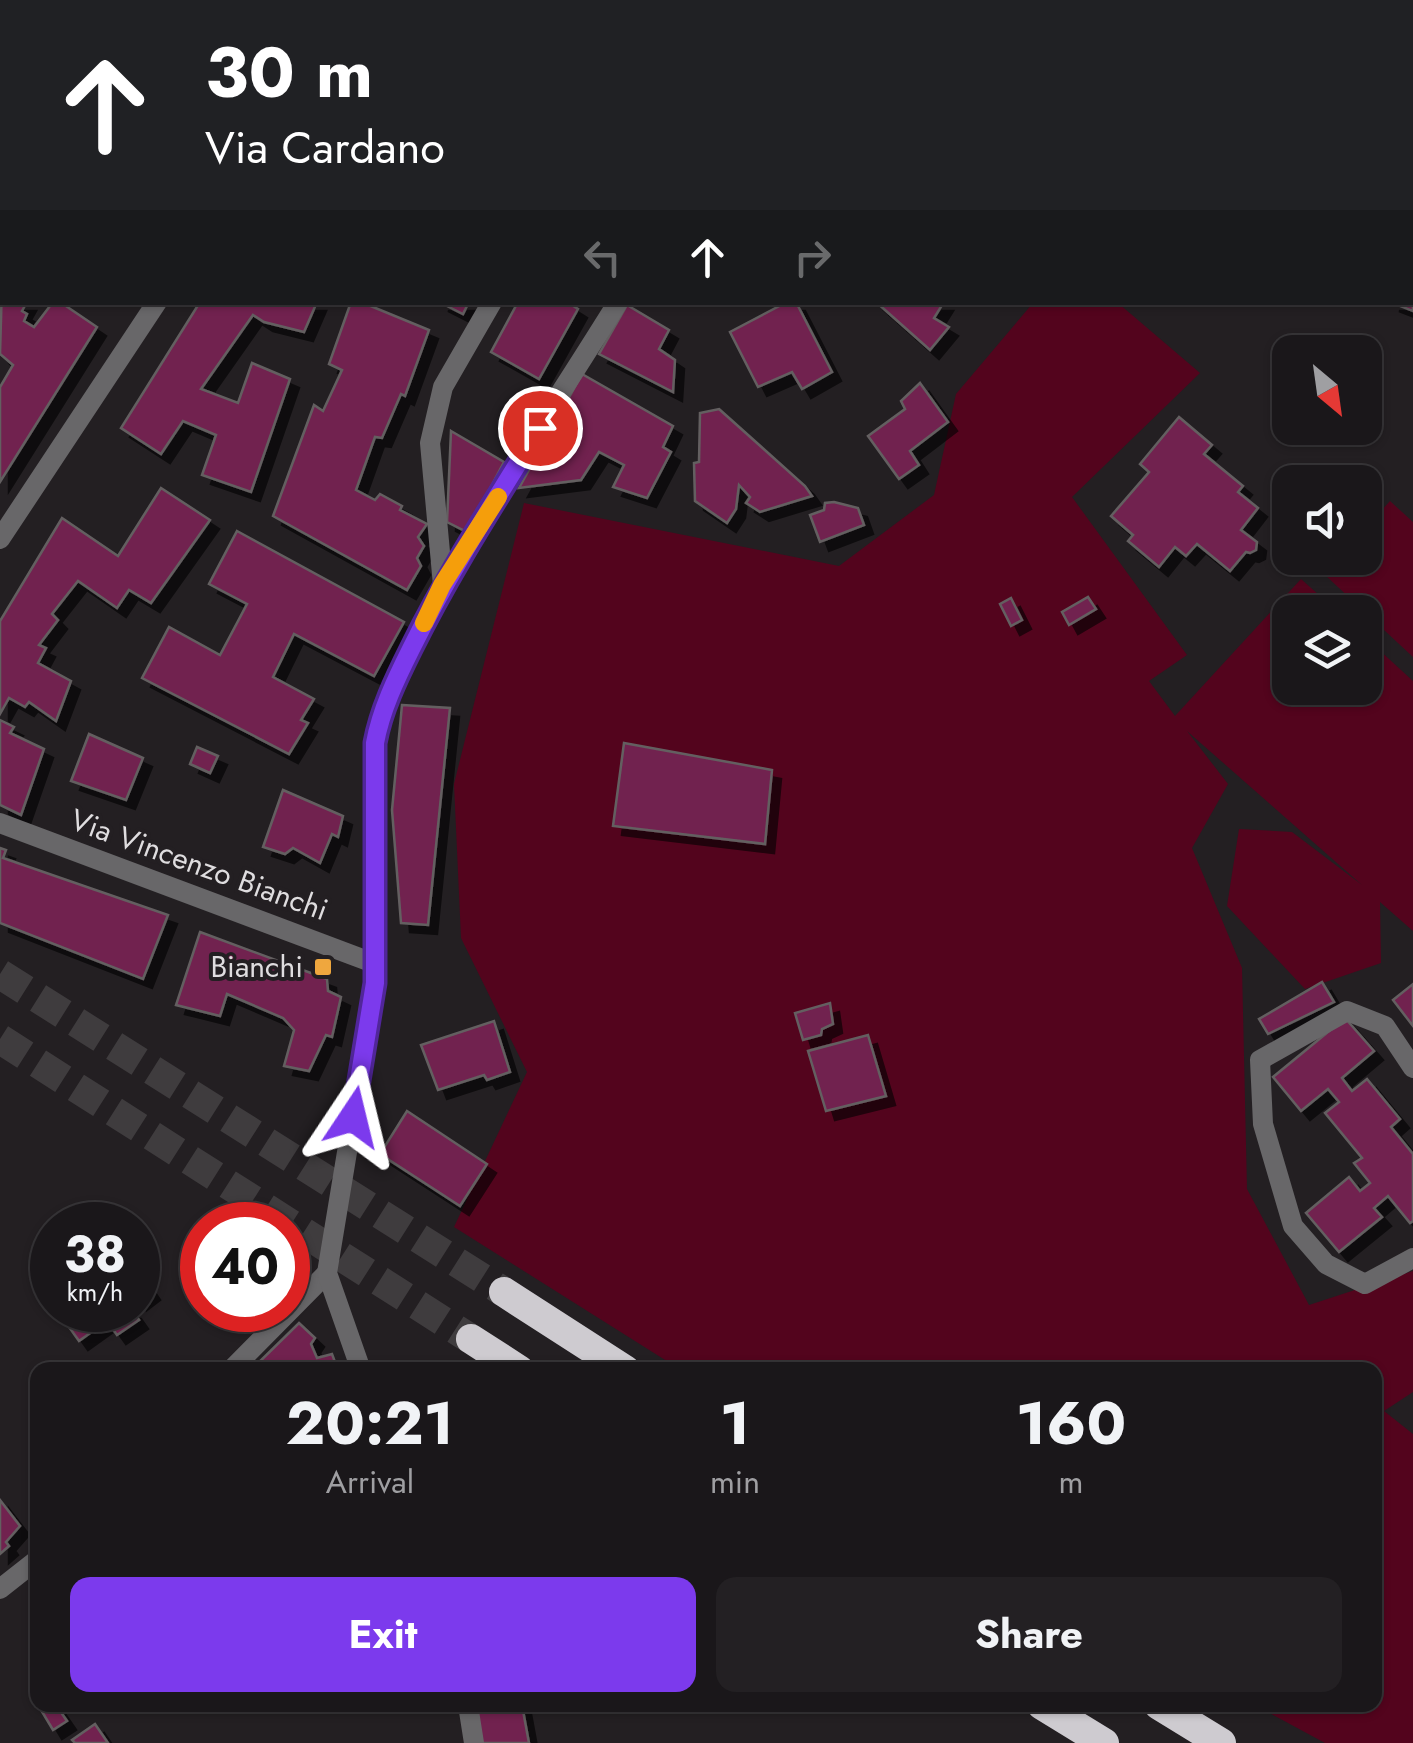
<!DOCTYPE html>
<style>
body{margin:0;font-family:Jost,sans-serif;background:#232023;color:#f1f3f6;height:100vh;display:flex;flex-direction:column;font-size:38px;white-space:nowrap}
*{box-sizing:border-box;margin:0}
p{font-size:32px;color:#9f9fa2}
.icon{flex:none;width:55px;height:55px;fill:none;stroke:currentColor;stroke-width:2;stroke-linecap:round;stroke-linejoin:round}
.map{position:relative;flex:1;overflow:hidden}
.panel{position:absolute;left:30px;top:1362px;width:1352px;height:350px;display:flex;flex-direction:column;background:#1a171a;border-radius:20px;box-shadow:0 2px 8px #0004,0 0 0 2px #383639}
.panel>*{flex:none}
.hud{position:absolute;left:0px;top:0px;width:1415px;height:305px;box-shadow:0 2px 8px #0004,0 0 0 2px #383639;background:#202124;color:#fff;overflow:hidden}
.needle{width:65px;rotate:151deg}
.controls{position:absolute;left:1272px;top:335px;display:grid;gap:20px}
.controls a{display:grid;place-items:center;width:110px;height:110px;border-radius:20px;background:#1a171a;box-shadow:0 2px 8px #0004,0 0 0 2px #383639;font-size:50px}
.speed{position:absolute;left:30px;top:1202px;display:flex;gap:20px;font-size:50px;font-weight:700;text-align:center}
.speed>*{display:grid;place-content:center;width:130px;height:130px;border-radius:50%;background:#1a171a;box-shadow:0 2px 8px #0004,0 0 0 2px #383639;line-height:1}
.speed small{font-size:25px;font-weight:400}
.speed .limit{border:15px solid #d22;background:#fff;color:#111}
.pin{position:absolute;display:grid;place-items:center;width:85px;height:85px;color:#fff;margin:-42px;border:5px solid #fff;border-radius:50%;box-shadow:0 2px 10px #0007}
.me{position:absolute;width:110px;margin:-55px;rotate:10deg;stroke-linejoin:round;filter:drop-shadow(0 0 8px #0008)}
.turn{display:flex;align-items:center;gap:35px;height:210px;padding:0 40px;font-size:45px}
.turn .icon{width:130px;height:130px;stroke-width:2.5}
.turn b{display:block;font-size:70px;line-height:85px}
.lanes{display:flex;align-items:center;height:95px;padding:0 40px;background:#0003;justify-content:center;gap:50px;direction:ltr}
.lanes .off{opacity:.35}
.eta{display:flex;justify-content:space-evenly;align-items:center;height:170px;text-align:center}
.eta b{font-size:60px;font-weight:700;line-height:70px}
.cta{display:flex;gap:20px;margin-top:auto;padding:20px 40px}
.cta a{flex:1;height:115px;border-radius:20px;background:#7c3aed;color:#fff;font-size:40px;font-weight:700;line-height:115px;text-align:center}
.cta a+a{background:#232023;color:#f1f3f6}
.map>svg:first-child{display:block}
.green{fill:#53041d}
.building{fill:#71244f;stroke:#645f61;stroke-width:2.5;filter:url(#shadow)}
.lines{fill:none;stroke-linecap:round;stroke-linejoin:round}
.motorway-tunnel{stroke:#3f3c3e;stroke-width:30;stroke-dasharray:30 15;stroke-linecap:butt}
.minor{stroke:#686769;stroke-width:20}
.tertiary{stroke:#686769;stroke-width:20}
.motorway{stroke:#cecbd0;stroke-width:30}
.route-casing{stroke:#51269a;stroke-width:25}
.route{stroke:#7c3aed;stroke-width:18}
.slow{stroke:#f59e0b;stroke-width:18}
.poi-dot{fill:#efa73e;stroke:#231f22;stroke-width:4}
.labels{text-anchor:middle;stroke-width:8;stroke-linejoin:round;paint-order:stroke}
.street-label{font-size:30px;fill:#dfdddf;stroke:#231f22}
.poi-label{font-size:30px;fill:#dfdddf;stroke:#231f22;text-anchor:end}
</style>
<div class="map">
<svg width="1413" height="1743" viewBox="0 0 1413 1743">
<defs>
<filter id="shadow"><feDropShadow dx="9" dy="9" stdDeviation="0" flood-color="#0009"/></filter>
</defs>
<rect width="100%" height="100%" fill="#231f22"/>
<g class="green">
<path d="M1033 303H1118L1200 373 1072 497 1187 655 1149 681 1175 716 1301 579 1338 612H1290V688H1365V637L1413 681V931L1380 902 1381 963 1305 989 1227 906 1239 829 1292 832 1362 885 1187 731 1228 784 1192 848 1242 968 1247 1189 1309 1305 1413 1271V1392L1384 1411 1413 1434V1743H1325L1255 1705H1375V1370H681L454 1227 527 1072 461 938 454 784 524 503 839 566 934 495 956 394Z"/>
<path d="M1390 501 1413 522V657L1324 574 1339 558H1365V529Z"/>
</g>
<g class="building">
<path d="M163 0H227L161 2Z"/>
<path d="M240 0H307L305 2Z"/>
<path d="M395 0H463L466 2H393Z"/>
<path d="M509 0H619L618 2Z"/>
<path d="M640 0H752L639 2Z"/>
<path d="M1331 0H1370L1375 2H1330Z"/>
<path d="M2 42V168L0 166Z"/>
<path d="M0 166 2 168 0 246Z"/>
<path d="M1413 207V311L1390 302H1412Z"/>
<path d="M2 284V302H27L22 311 27 314 24 321 34 327 53 302H60L97 327 0 482V387L13 365 0 354Z"/>
<path d="M200 302H317L304 332 264 322 253 315 201 389 238 403 252 363 290 379 251 492 202 475 216 435 183 421 161 454 121 428Z"/>
<path d="M351 302H361L429 330 405 396 401 394 382 438 375 437 356 490 375 500 380 494 402 506 400 510 427 524 418 537 424 546 417 558 421 566 407 590 273 516 314 405 323 411 342 370 329 364Z"/>
<path d="M439 302H469L463 314Z"/>
<path d="M518 302H567L578 309 539 379 491 352Z"/>
<path d="M787 302H796L832 372 802 389 792 372 758 387 730 332Z"/>
<path d="M876 302H944L934 318 949 327 930 350Z"/>
<path d="M627 305 669 330 659 349 675 360 673 392 599 354Z"/>
<path d="M582 374 673 426 663 447 671 452 647 498 613 487 624 465 599 452 581 480 519 488Z"/>
<path d="M920 383 948 422 910 451 919 465 899 479 868 436 905 409 901 401Z"/>
<path d="M719 409 805 486 812 496 760 512 746 503 750 497 739 485 736 509 727 523 695 501 694 463 699 462 700 413Z"/>
<path d="M1179 417 1212 445 1204 454 1243 486 1238 492 1258 508 1241 530 1257 542 1256 550 1250 553 1246 552 1230 571 1197 544 1186 556 1175 547 1159 567 1128 541 1133 535 1111 516 1149 472 1140 464Z"/>
<path d="M451 431 504 462 467 532 447 522Z"/>
<path d="M161 488 210 520 151 603 129 590 117 608 78 581 52 614 58 620 39 645 46 648 38 663 71 681 56 721 29 702 25 707 9 698 0 714V621L62 518 118 556Z"/>
<path d="M834 502 858 508 864 525 820 542 810 515 824 510 825 503Z"/>
<path d="M237 531 404 622 374 676 294 634 273 677 314 699 301 720 308 723 289 754 142 678 169 627 220 655 247 604 209 584Z"/>
<path d="M1088 597 1096 609 1069 625 1062 612Z"/>
<path d="M1011 598 1022 620 1011 626 1000 604Z"/>
<path d="M402 705 450 708 428 925 401 923 392 810Z"/>
<path d="M0 720 14 727 10 733 44 749 21 815 0 805Z"/>
<path d="M89 734 143 758 126 800 71 781Z"/>
<path d="M624 743 772 770 765 844 613 826Z"/>
<path d="M197 747 218 756 210 773 190 764Z"/>
<path d="M283 790 343 816 338 837 332 834 320 863 293 848 285 854 263 847Z"/>
<path d="M0 848 6 850 3 858 168 915 143 979 0 923Z"/>
<path d="M200 932 327 979 328 991 341 997 332 1037 326 1035 309 1071 284 1066 294 1030 283 1018 227 994 220 1016 176 1005Z"/>
<path d="M1322 982 1334 1002 1268 1034 1259 1019Z"/>
<path d="M1413 984V1026L1393 1000Z"/>
<path d="M830 1003 833 1024 822 1029 821 1035 803 1040 795 1013Z"/>
<path d="M1345 1018 1374 1051 1342 1078 1352 1091 1367 1079 1400 1119 1391 1127 1413 1154V1221L1410 1223 1388 1196 1374 1208 1382 1217 1339 1252 1306 1213 1349 1177 1360 1191 1370 1183 1354 1163 1362 1158 1325 1113 1339 1102 1328 1089 1301 1111 1273 1077Z"/>
<path d="M494 1021 510 1072 487 1080 484 1075 438 1090 421 1045Z"/>
<path d="M868 1035 886 1096 826 1111 808 1051Z"/>
<path d="M407 1111 487 1164 460 1206 380 1154Z"/>
<path d="M89 1203 104 1225H58Z"/>
<path d="M138 1272 151 1291 138 1301Z"/>
<path d="M57 1310H132L139 1320 117 1335 107 1321 79 1341Z"/>
<path d="M299 1323 315 1338 311 1344 317 1358 332 1354 338 1370H251Z"/>
<path d="M0 1500 20 1526 6 1542 9 1546 0 1554Z"/>
<path d="M38 1705H56L67 1721 53 1730Z"/>
<path d="M473 1705H522L529 1743H480Z"/>
<path d="M95 1724 108 1743H75L72 1740Z"/>
</g>
<g class="lines">
<g class="motorway-tunnel">
<path d="M0 974 504 1292"/>
<path d="M0 1039 471 1339"/>
</g>
<g class="minor">
<path d="M999 0 1005 2"/>
<path d="M626 2V0"/>
<path d="M1412 172H1413"/>
<path d="M443 585 430 443 443 387 492 302"/>
<path d="M1413 1068 1385 1026 1347 1011 1260 1060 1263 1124 1293 1226 1326 1264 1365 1284 1413 1258"/>
</g>
<g class="tertiary">
<path d="M346 2 347 0"/>
<path d="M967 2 971 0"/>
<path d="M0 539 157 302"/>
<path d="M0 823 376 964"/>
<path d="M231 1370 327 1273"/>
<path d="M361 1370 327 1273 375 983V743C381 705 400 671 417 637 474 521 550 412 618 302"/>
<path d="M0 1589 38 1559"/>
<path d="M468 1705 474 1743"/>
</g>
<g class="motorway">
<path d="M504 1292 625 1370"/>
<path d="M471 1339 519 1370"/>
<path d="M1042 1705 1104 1743"/>
<path d="M1159 1705 1221 1743"/>
</g>
</g>
<g class="lines">
<g class="route-casing">
<path id="route" d="M353 1117 375 983V743C381 710 396 679 411 649 449 572 495 501 540 428"/>
</g>
<use href="#route" class="route"/>
<path class="slow" d="M424 623 442 585 498 497"/>
</g>
<rect class="poi-dot" x="313" y="957" width="20" height="20" rx="5"/>
<g class="labels">
<g class="street-label">
<text transform="translate(199 865) rotate(20)" y="10">Via Vincenzo Bianchi</text>
</g>
<g class="poi-label">
<text x="303" y="977">Bianchi</text>
</g>
</g>
</svg>
<div class="controls">
<a><svg class="needle" viewBox="-14 -14 28 28"><path d="M0-13l5 13h-10z" fill="#e53935"/><path d="M0 13l5-13h-10z" fill="#9f9fa2"/></svg></a>
<a><svg class="icon" aria-label="sound" viewBox="0 0 24 24"><path d="M4 9h4l5-4v14l-5-4H4zM17 9q2 3 0 6"/></svg></a>
<a><svg class="icon" aria-label="layers" viewBox="0 0 24 24"><path d="M12 4l9 5-9 5-9-5zM3 14l9 5 9-5"/></svg></a>
</div>
<div class="speed"><div>38<small>km/h</small></div><div class="limit">40</div></div>
<div class="pin" style="left:540px;top:428px;background:#d93025"><svg class="icon" aria-label="arrive" viewBox="0 0 24 24"><path d="M6 21V4h12l-3 4 3 4H6"/></svg></div>
<svg class="me" style="left:353px;top:1117px" viewBox="-20 -20 40 40"><path d="M0-17L14 15 0 8-14 15z" fill="#7c3aed" stroke="#fff" stroke-width="4"/></svg>
<div class="hud">
<div class="turn"><svg class="icon" aria-label="ahead" viewBox="0 0 24 24"><path d="M12 20V5M6 11l6-6 6 6"/></svg><div><b>30 m</b>Via Cardano</div></div>
<div class="lanes"><svg class="icon off" aria-label="left" viewBox="0 0 24 24"><path d="M17 20v-9H6M10 6l-5 5 5 5"/></svg><svg class="icon" aria-label="ahead" viewBox="0 0 24 24"><path d="M12 20V5M6 11l6-6 6 6"/></svg><svg class="icon off" aria-label="right" viewBox="0 0 24 24"><path d="M7 20v-9h11M14 6l5 5-5 5"/></svg></div>
</div>
<section class="panel">
<div class="eta">
<div><b>20:21</b><p>Arrival</p></div>
<div><b>1</b><p>min</p></div>
<div><b>160</b><p>m</p></div>
</div>
<div class="cta"><a>Exit</a><a>Share</a></div>
</section>
</div>
